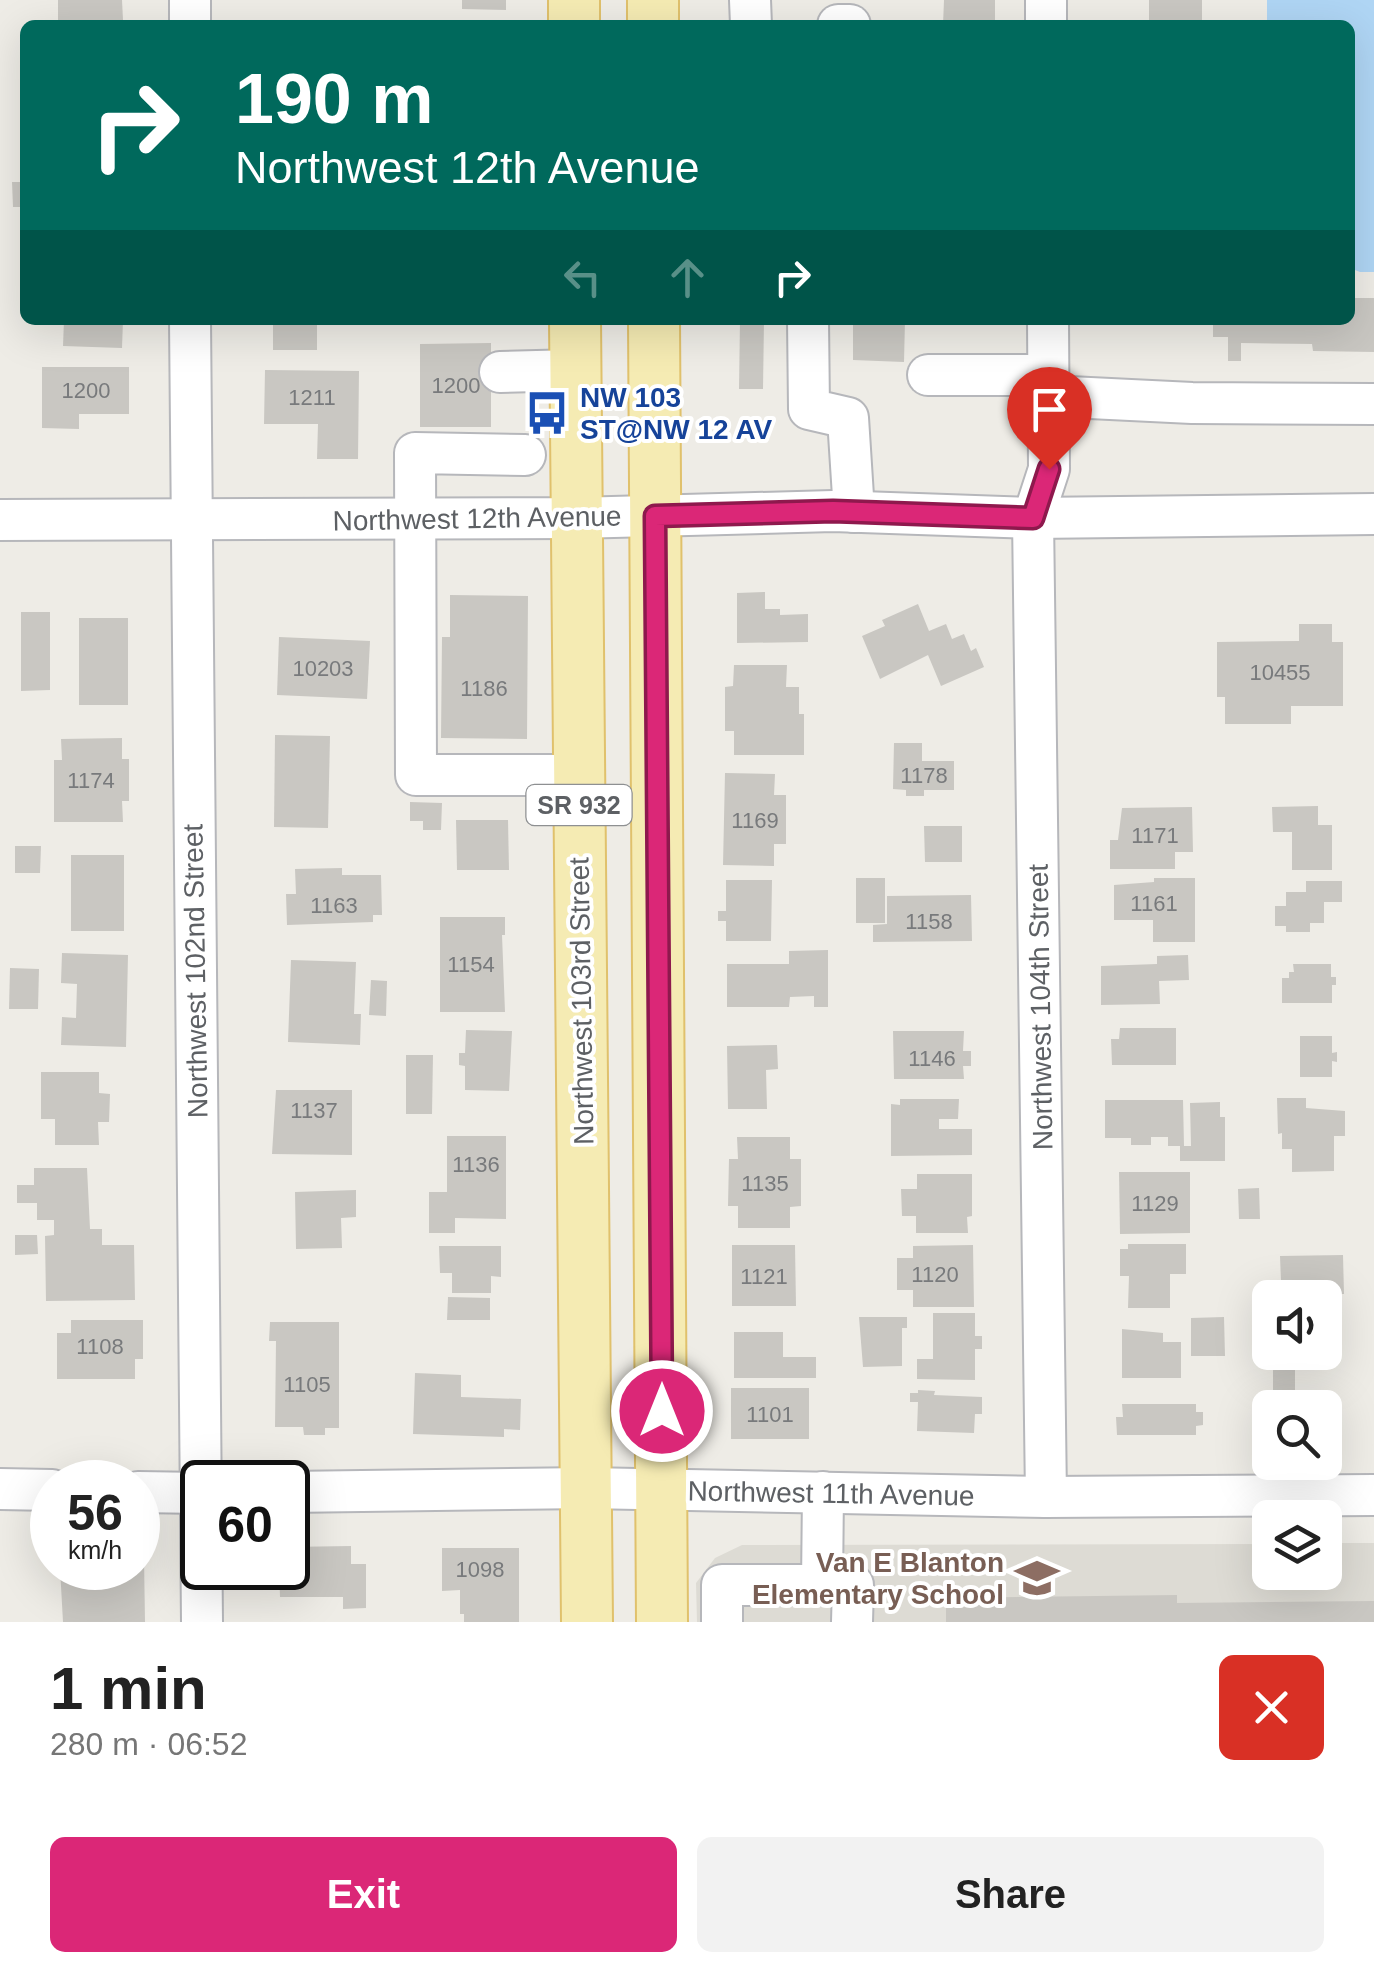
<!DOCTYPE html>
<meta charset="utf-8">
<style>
body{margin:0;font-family:Arial,sans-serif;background:#f2f2f2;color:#222;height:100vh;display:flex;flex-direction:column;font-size:38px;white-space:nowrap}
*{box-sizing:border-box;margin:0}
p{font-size:32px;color:#767676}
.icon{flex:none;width:55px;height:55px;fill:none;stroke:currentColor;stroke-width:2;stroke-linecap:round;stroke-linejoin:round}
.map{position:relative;height:1622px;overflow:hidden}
.side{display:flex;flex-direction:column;background:#fff;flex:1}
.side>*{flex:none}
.guide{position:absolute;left:20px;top:20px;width:1335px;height:305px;border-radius:15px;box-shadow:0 10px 40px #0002;background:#00695c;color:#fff;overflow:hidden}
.fabs{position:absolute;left:1252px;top:1280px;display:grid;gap:20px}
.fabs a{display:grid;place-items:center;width:90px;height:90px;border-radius:15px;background:#fff;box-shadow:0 10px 40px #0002;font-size:50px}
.speed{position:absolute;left:30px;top:1460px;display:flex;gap:20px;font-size:50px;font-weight:700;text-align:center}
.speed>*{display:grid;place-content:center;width:130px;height:130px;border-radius:50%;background:#fff;box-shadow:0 10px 40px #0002;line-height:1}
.speed small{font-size:25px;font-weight:400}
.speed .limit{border:5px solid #111;border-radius:15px;background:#fff;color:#111}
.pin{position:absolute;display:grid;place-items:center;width:85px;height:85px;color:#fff;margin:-102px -42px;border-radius:50% 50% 50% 0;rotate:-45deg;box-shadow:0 0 10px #0007}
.pin .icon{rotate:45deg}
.me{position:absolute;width:110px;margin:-55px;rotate:0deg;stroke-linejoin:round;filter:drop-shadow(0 0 8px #0008)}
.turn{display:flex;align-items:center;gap:35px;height:210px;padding:0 50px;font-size:45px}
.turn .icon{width:130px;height:130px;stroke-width:2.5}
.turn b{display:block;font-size:70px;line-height:85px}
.lanes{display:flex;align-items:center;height:95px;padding:0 50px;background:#0003;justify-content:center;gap:50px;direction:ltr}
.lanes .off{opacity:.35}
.round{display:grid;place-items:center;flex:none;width:105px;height:105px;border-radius:15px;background:#f2f2f2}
.headline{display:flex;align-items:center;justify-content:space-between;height:170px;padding:0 50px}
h1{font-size:60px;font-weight:800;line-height:75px}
.button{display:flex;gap:20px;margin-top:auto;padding:20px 50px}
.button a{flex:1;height:115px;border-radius:15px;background:#db2777;color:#fff;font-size:40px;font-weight:800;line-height:115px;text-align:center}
.button a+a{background:#f2f2f2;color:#222}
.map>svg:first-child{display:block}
.education{fill:#dddbd4}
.water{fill:#afd5f4}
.building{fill:#c9c7c2}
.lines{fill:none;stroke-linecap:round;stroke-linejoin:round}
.minor-casing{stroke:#b6b7bb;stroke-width:44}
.major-casing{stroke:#e0c16c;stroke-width:54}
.minor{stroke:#fff;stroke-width:40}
.major{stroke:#f5ebb3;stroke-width:50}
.route-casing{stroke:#8e194d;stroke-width:25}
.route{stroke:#db2777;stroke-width:18}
.labels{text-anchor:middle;stroke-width:8;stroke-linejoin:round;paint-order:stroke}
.number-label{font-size:22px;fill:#787a7c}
.shield{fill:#fff;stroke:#8e9092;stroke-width:2.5}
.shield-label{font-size:25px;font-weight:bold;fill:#5d6064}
.transit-label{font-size:28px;font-weight:bold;fill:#164399;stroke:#fff;text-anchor:start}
.street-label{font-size:28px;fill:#5d6064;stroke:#fff}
.education-label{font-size:28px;font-weight:bold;fill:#785e54;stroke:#fff;text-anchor:end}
</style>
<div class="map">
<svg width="1374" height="1622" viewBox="0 0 1374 1622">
<rect width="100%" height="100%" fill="#eeece6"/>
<path class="education" d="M1325 1543H1374V1622H697L696 1583 715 1558 742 1545 1270 1544V1572H1325Z"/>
<path class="water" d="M1267 0H1374V272H1360L1350 268V25H1267Z"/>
<g class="building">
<path d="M58 0H122L123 20 58 21Z"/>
<path d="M462 0H506V10L462 9Z"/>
<path d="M944 0H995V25H943Z"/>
<rect x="1149" y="0" width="53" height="25"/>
<path d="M12 182H25V207H13Z"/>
<path d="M1350 298H1374V352L1313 351 1312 344 1241 343V361H1228V337H1213V320H1350Z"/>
<path d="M64 320H123L122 348 63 346Z"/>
<path d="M273 320H335V324H317V350H273Z"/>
<path d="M740 320H764L763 389H739Z"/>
<path d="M853 320H905L904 362 853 360Z"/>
<path d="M491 343V427H420V344Z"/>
<path d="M42 367H129V414H79V429L42 428Z"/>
<path d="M265 370 359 371 358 459H317L318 424H264Z"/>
<path d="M765 592V609H780V615L808 614V642L737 643V593Z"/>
<path d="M450 595 528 596 527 739 441 738 442 637H450Z"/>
<path d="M918 604 929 631 946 624 952 639 964 634 971 651 976 648 984 667 941 686 928 655 880 679 862 636 885 626 882 620Z"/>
<path d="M21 612H50V690L21 691Z"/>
<rect x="79" y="618" width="49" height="87"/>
<path d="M1299 624H1332V642H1343V706H1291V724H1225V697H1217V642L1299 641Z"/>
<path d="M279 637 370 641 367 699 277 695Z"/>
<path d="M734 665H787L786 687H799V714H804V755H734V731H725V687L733 686Z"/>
<path d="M275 735 330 736 328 828 274 827Z"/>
<path d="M122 738V759H129V801H122L123 822H54V760H62L61 739Z"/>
<path d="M894 743H922V761H954V790H924V796H906V790L893 789Z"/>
<path d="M725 773 775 774 774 795H786V844H774V866L723 865Z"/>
<path d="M410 802 442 803 441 830H423V821H410Z"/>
<path d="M1318 806V825H1332V870H1292V832H1273L1272 807Z"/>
<path d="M1192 807 1193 852H1175V869H1110V840H1118L1122 808Z"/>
<path d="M456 820H508L509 870H457Z"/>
<path d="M924 826H962V862H925Z"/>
<path d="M15 846H41L40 873H15Z"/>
<rect x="71" y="855" width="53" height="76"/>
<path d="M342 868V875H381L382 915H373V922L287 925 286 894H296L295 869Z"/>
<rect x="856" y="878" width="29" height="45"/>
<path d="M1154 878H1195V942H1153V920H1114V885L1154 882Z"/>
<path d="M726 880H772L771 941H726V921H718V911H726Z"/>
<path d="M1306 881H1342V902H1324V923H1310V932H1286V926H1275V906H1286V892H1306Z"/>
<path d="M971 895 972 941 873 942V925L887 924V896Z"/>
<path d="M440 917H505V935H502L505 1012H440Z"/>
<path d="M828 950V1007H814V996L790 997 789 1007H727V964H789V951Z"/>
<path d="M62 953 128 955 126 1047 61 1045 62 1017 76 1018 77 984 61 983Z"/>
<path d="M1188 955 1189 980 1159 981 1160 1004 1101 1005V966L1157 964V956Z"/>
<path d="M291 960 356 962 354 1014H361L360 1045 288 1042Z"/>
<path d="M1293 964H1331V977H1336V985H1332V1003H1282V978H1289V972H1294Z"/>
<path d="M10 968 39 969 38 1009H9Z"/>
<path d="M371 980 387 981 386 1016 369 1015Z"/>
<path d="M1120 1028H1176V1065H1112L1111 1039H1119Z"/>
<path d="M466 1030 512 1031 509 1091 465 1090V1066L459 1065V1053H465Z"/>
<path d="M893 1031H964L963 1051H971V1066H963L964 1079H894Z"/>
<path d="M1300 1036H1332V1053L1337 1052V1062L1332 1061V1077H1300Z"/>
<path d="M777 1045 778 1069 766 1070 767 1109H728L727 1046Z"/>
<path d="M406 1055H433L432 1114H406Z"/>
<path d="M41 1072H99V1093L110 1094 109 1122H98L99 1145H55V1119H41Z"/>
<path d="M276 1090H352V1155L272 1154Z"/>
<path d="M1277 1098H1306V1108L1345 1111V1136H1334V1171L1292 1172V1149H1282V1133L1278 1134Z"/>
<path d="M900 1099H959L958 1119H939V1129H972V1155L891 1156V1104L900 1105Z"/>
<path d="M1105 1100H1183L1184 1146H1191L1190 1103 1220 1102V1117H1225V1161H1180V1146H1168V1137H1151V1145H1131V1138H1105Z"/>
<path d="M447 1136H506V1219L455 1218V1233H429V1192H447Z"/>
<path d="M737 1137H790V1159H801V1206L790 1207V1228H738V1206H728L729 1159H738Z"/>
<path d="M34 1168H87L90 1229H102V1245H134L135 1300 46 1301 45 1236 54 1235V1220H37V1203H17V1185H34Z"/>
<path d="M1119 1172H1190V1233L1120 1234Z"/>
<path d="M917 1174H972V1216L967 1217 968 1233H916V1216H902L901 1189H917Z"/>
<path d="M1259 1188 1260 1219H1239L1238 1189Z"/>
<path d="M356 1190V1217L341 1218 342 1248 296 1249 295 1192Z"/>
<path d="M15 1235H37L38 1254 15 1255Z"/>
<path d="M1128 1244H1186V1274H1170V1308H1128L1129 1276H1120V1249H1128Z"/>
<path d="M732 1245H795L796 1306H732Z"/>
<path d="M973 1245 974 1307H913V1290H897V1258H913V1246Z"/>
<path d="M439 1246H501V1277L491 1276V1293H452V1273H440Z"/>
<path d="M1343 1255 1344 1294 1290 1295V1281H1281L1280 1256Z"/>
<path d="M448 1297 490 1298V1320H447Z"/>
<path d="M933 1313H975V1336H982V1349H975V1380L917 1379V1359H933Z"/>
<path d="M859 1317H907V1328H902V1366L863 1367Z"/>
<path d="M1224 1317 1225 1356H1191V1318Z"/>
<path d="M71 1320H143V1359H135V1379H57V1333H71Z"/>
<path d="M270 1322H339V1428H325V1435H304L303 1427H275L276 1341H269Z"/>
<path d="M1122 1329 1163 1333V1342H1181V1378H1122Z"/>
<path d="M734 1332H783V1357H816V1378H734Z"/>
<path d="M1266 1332H1270V1352H1325V1332H1329V1367L1295 1368V1404H1273V1365H1266Z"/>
<path d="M415 1373 461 1375V1397L521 1399 520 1430 504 1429V1437L413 1434Z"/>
<rect x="731" y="1388" width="78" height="51"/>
<path d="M918 1390 935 1391 934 1395 982 1397V1414H975L974 1433 917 1431 918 1402H910V1393H918Z"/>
<path d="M1122 1404H1196V1412H1203V1425L1196 1426V1435H1117L1116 1417H1123Z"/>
<path d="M351 1546V1564H366V1608L343 1609V1597H280L279 1568H288V1547Z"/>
<path d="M442 1548H519V1622H464V1614H460V1590L442 1591Z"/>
<path d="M138 1558H144L145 1622H63L60 1568H138Z"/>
<path d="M1177 1595V1603L1374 1601V1622H946V1598Z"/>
</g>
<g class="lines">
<g class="minor-casing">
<g id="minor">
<path d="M750 0 751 25"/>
<path d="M1046 0V25"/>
<path d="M190 25V0"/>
<path d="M838 25H850"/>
<path d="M190 320 202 1622"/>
<path d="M808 320 809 409 848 418 854 512"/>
<path d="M500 372 575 370"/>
<path d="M928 375H1048"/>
<path d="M1049 396 1192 403 1374 404"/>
<path d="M525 455 415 453 416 775H579"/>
<path d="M0 520 576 518 833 511 1033 518 1374 514"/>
<path d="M0 1489 52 1490"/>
<path d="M138 1492 202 1493"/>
<path d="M288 1492 587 1488 1046 1497 1374 1495"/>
<path d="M1046 1497 1033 518 1049 469 1048 320"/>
<path d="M822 1585 823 1492"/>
<path d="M722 1622V1585H853L852 1622"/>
</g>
</g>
<g class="major-casing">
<g id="major">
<path d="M574 0V25"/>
<path d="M653 0V25"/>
<path d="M575 320 587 1622"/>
<path d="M654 320 662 1622"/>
</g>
</g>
<use href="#minor" class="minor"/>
<use href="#major" class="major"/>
</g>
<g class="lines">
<g class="route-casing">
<path id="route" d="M662 1411 655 516 833 511 1033 518 1049 469"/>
</g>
<use href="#route" class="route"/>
</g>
<defs>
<g id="bus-bare" transform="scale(3.45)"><path d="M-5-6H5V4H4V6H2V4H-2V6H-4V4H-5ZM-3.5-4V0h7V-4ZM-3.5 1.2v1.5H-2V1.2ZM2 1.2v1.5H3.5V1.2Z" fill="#1a4fb4" stroke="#fff" stroke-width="2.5" paint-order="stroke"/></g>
<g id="school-bare" transform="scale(3.45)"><path d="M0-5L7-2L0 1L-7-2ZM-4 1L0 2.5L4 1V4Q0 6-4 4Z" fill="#8d6e63" stroke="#fff" stroke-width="2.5" paint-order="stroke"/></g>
</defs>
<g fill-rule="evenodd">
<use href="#bus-bare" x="547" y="413"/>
<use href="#school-bare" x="1037" y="1578"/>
</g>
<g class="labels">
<g class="number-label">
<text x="456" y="393">1200</text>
<text x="86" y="398">1200</text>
<text x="312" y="405">1211</text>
<text x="323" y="676">10203</text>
<text x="1280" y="680">10455</text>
<text x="484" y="696">1186</text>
<text x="924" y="783">1178</text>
<text x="91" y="788">1174</text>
<text x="755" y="828">1169</text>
<text x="1155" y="843">1171</text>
<text x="1154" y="911">1161</text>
<text x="334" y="913">1163</text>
<text x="929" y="929">1158</text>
<text x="471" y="972">1154</text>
<text x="932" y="1066">1146</text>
<text x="314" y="1118">1137</text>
<text x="476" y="1172">1136</text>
<text x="765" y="1191">1135</text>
<text x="1155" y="1211">1129</text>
<text x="935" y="1282">1120</text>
<text x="764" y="1284">1121</text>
<text x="100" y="1354">1108</text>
<text x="307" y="1392">1105</text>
<text x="770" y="1422">1101</text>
<text x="480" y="1577">1098</text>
</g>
<rect class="shield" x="526.5" y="785" width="105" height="40" rx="8"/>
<g class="shield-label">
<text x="579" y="814">SR 932</text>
</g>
<g class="transit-label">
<text x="580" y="407">NW 103<tspan x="580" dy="32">ST@NW 12 AV</tspan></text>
</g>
<g class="street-label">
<text transform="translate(477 518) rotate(-1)" y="10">Northwest 12th Avenue</text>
<text transform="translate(195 971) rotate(-91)" y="10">Northwest 102nd Street</text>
<text transform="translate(581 1001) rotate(-91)" y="10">Northwest 103rd Street</text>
<text transform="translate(1040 1007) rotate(-91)" y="10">Northwest 104th Street</text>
<text transform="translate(831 1493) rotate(1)" y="10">Northwest 11th Avenue</text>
</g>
<g class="education-label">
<text x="1004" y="1572">Van E Blanton<tspan x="1004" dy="32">Elementary School</tspan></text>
</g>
</g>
</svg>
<div class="fabs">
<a><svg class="icon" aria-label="sound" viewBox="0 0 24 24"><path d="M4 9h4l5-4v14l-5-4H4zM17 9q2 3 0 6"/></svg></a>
<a><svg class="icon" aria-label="search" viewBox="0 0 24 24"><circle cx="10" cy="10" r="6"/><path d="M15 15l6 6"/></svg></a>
<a><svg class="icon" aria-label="layers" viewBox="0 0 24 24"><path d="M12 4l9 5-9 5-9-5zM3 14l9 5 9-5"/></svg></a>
</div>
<div class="speed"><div>56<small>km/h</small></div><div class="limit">60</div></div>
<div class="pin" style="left:1049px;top:469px;background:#d93025"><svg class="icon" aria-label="arrive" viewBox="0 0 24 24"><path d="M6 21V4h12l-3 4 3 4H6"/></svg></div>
<svg class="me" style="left:662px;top:1411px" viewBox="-20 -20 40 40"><circle r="17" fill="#db2777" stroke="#fff" stroke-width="3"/><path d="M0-11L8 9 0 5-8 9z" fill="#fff"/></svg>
<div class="guide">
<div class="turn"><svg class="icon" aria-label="right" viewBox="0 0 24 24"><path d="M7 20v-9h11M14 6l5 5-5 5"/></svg><div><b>190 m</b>Northwest 12th Avenue</div></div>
<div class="lanes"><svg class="icon off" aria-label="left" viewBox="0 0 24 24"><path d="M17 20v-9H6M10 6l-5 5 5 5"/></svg><svg class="icon off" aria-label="ahead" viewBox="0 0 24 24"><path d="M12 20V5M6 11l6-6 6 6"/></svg><svg class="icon" aria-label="right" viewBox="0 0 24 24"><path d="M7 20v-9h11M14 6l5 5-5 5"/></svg></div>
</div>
</div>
<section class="side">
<div class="headline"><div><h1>1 min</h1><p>280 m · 06:52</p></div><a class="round" style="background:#d93025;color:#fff"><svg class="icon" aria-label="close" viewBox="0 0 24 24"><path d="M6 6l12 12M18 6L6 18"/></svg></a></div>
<div class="button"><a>Exit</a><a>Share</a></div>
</section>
